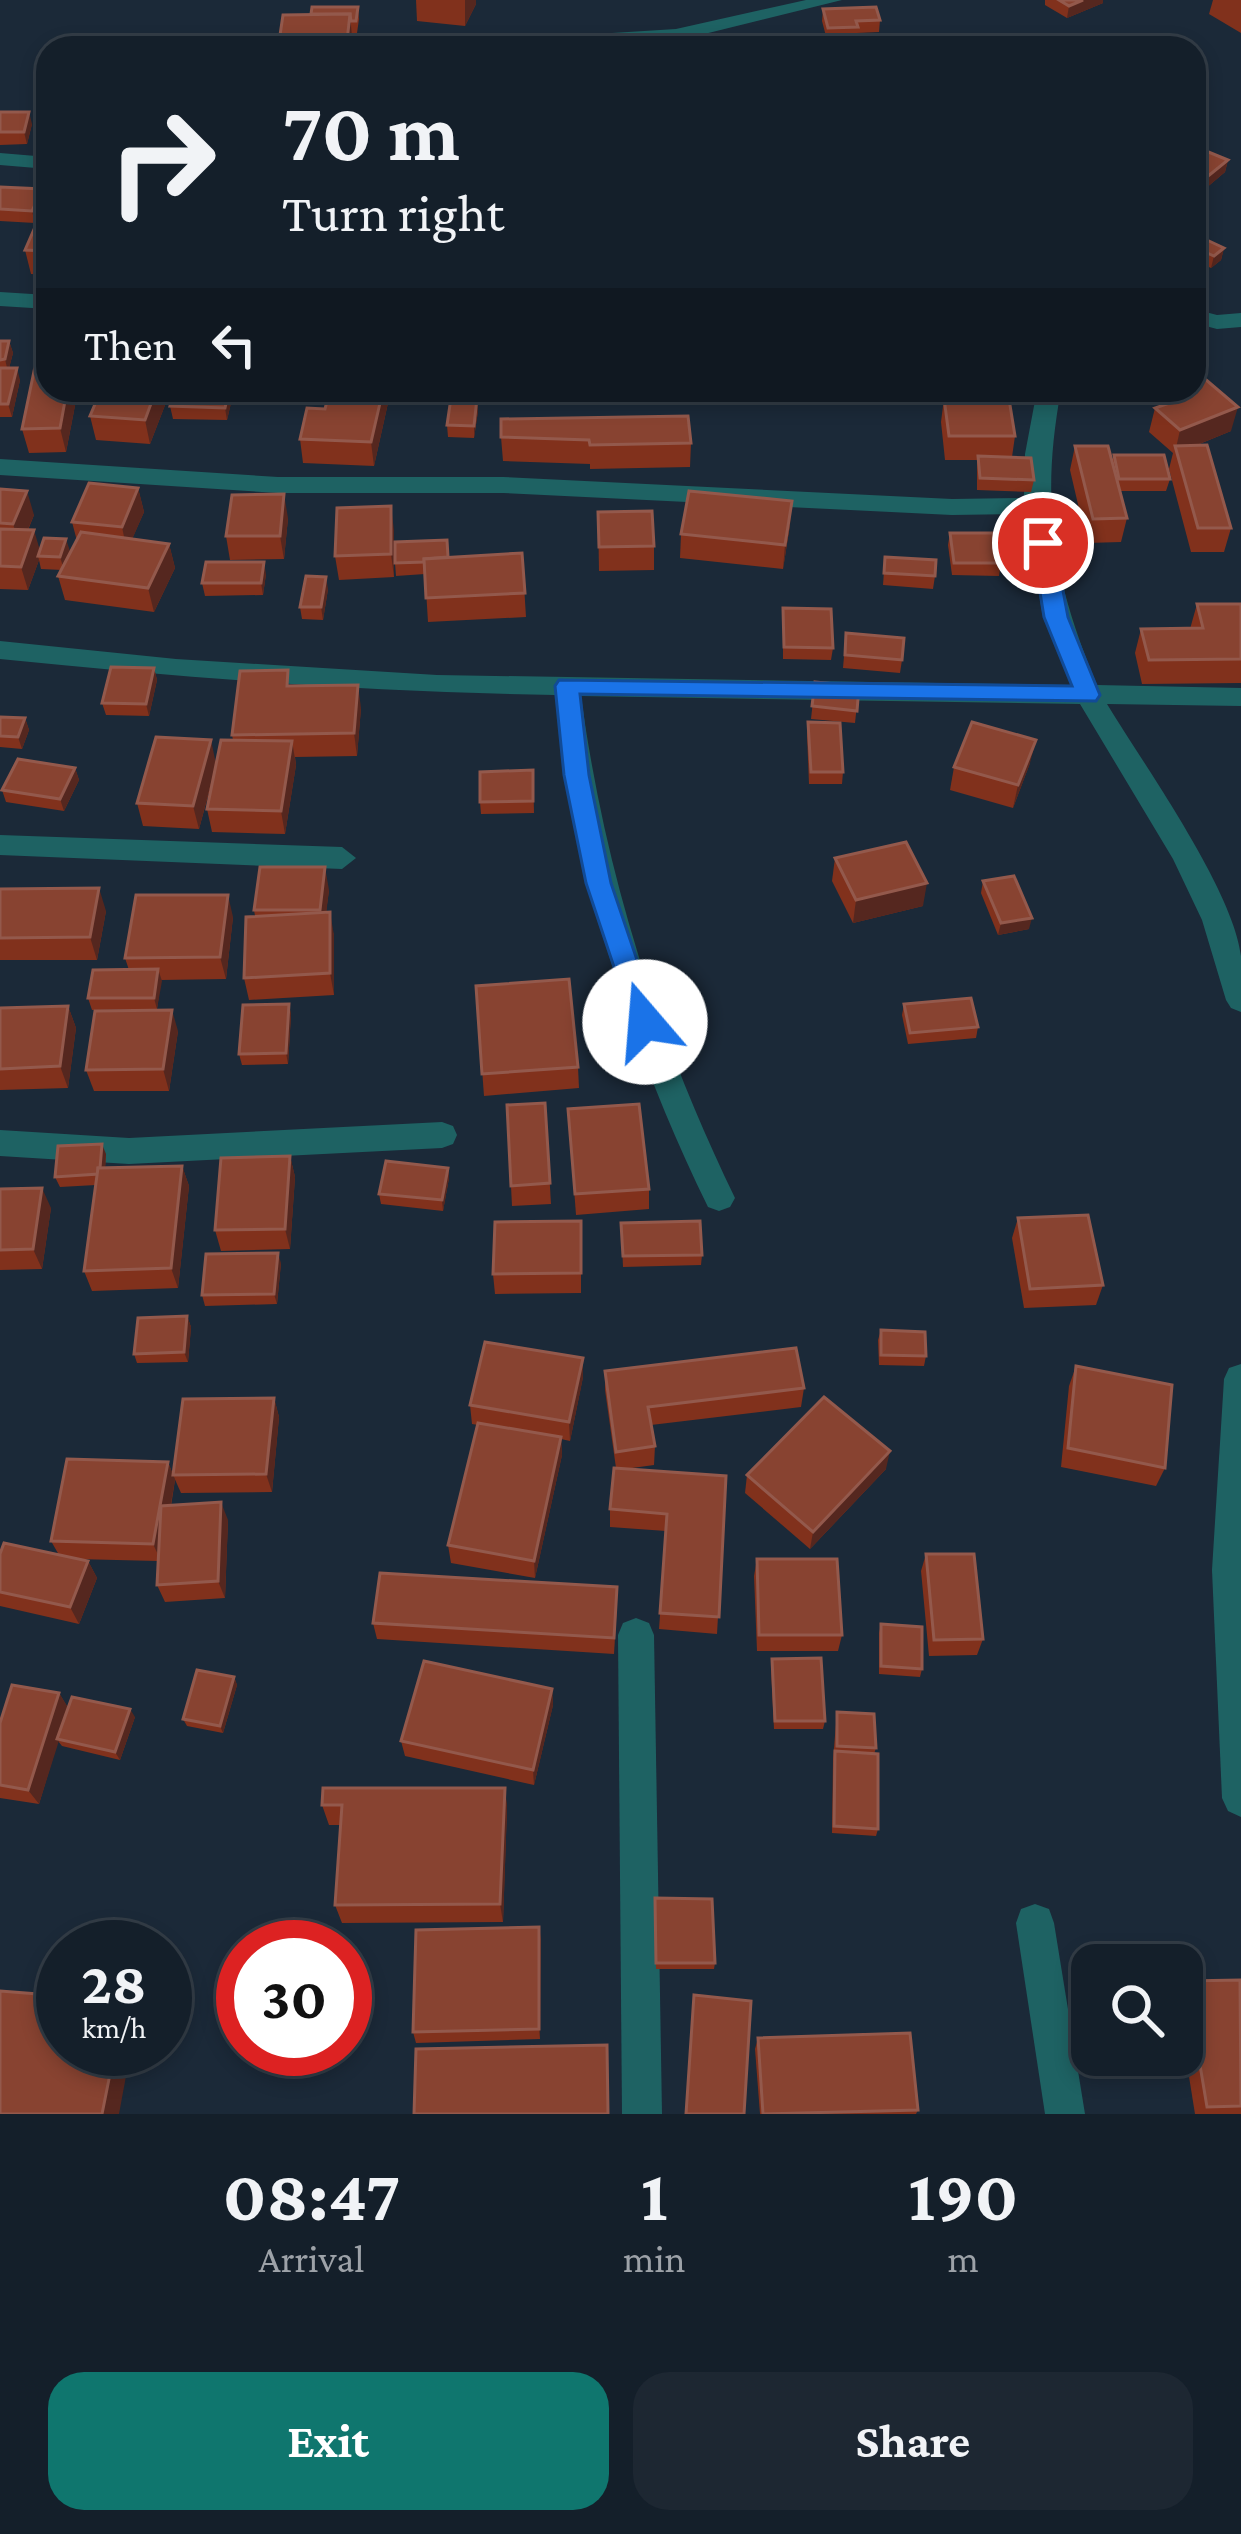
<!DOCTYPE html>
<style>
body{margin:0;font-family:"Crimson Pro",serif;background:#1d2732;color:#f1f3f6;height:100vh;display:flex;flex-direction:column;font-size:45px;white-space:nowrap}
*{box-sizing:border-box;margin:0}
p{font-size:39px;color:#9da2a8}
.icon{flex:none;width:66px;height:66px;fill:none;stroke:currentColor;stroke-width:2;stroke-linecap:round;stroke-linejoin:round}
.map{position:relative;height:2114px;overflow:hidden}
.details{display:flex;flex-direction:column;background:#141f2a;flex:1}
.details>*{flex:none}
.banner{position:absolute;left:36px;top:36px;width:1170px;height:366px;border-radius:36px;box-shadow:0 6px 18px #0003,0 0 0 3px #333d47;background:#141f2a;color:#f1f3f6;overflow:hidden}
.fabs{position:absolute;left:1071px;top:1944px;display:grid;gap:24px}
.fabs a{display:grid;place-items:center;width:132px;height:132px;border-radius:24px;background:#141f2a;box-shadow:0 6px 18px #0003,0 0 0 3px #333d47;font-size:60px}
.speed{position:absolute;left:36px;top:1920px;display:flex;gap:24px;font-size:60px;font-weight:700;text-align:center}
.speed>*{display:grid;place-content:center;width:156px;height:156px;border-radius:50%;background:#141f2a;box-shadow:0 6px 18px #0003,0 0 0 3px #333d47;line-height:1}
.speed small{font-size:30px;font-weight:400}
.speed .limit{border:18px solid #d22;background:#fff;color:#111}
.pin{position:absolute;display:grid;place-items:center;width:102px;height:102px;color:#fff;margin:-51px;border:6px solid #fff;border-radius:50%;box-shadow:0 3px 12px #0007}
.me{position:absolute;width:132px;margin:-66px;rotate:342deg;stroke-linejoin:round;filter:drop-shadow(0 0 9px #0008)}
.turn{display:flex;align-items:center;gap:42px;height:252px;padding:0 48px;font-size:54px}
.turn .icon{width:156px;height:156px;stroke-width:2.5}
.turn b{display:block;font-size:84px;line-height:102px}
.then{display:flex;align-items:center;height:114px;padding:0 48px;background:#0003;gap:24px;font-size:45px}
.eta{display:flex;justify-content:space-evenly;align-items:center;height:204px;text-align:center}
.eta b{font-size:72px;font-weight:700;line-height:84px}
.action{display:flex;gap:24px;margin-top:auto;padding:24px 48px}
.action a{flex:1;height:138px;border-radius:36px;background:#0f766e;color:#fff;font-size:48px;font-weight:700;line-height:138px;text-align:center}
.action a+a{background:#1d2732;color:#f1f3f6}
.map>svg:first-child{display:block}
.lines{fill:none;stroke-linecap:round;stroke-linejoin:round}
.minor{fill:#1e6263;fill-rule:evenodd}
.wall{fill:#81311c}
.shaded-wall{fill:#55271f}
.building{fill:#884331;stroke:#93594c;stroke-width:3}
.route{fill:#1a73e8;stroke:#114b97;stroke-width:3}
</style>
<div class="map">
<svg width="1241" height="2114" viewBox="0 0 1241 2114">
<rect width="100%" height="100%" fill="#1b2938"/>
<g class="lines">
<g class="minor">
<path d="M806 0H842L676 41 458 48 468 42 676 29Z"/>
<path d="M0 153 48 157V169L0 165Z"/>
<path d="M0 292 48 295V309L0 306Z"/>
<path d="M1194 309 1217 315 1241 313V327L1217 329 1194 323Z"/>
<path d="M1037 390H1061C1040 503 1053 580 1097 685L1241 688V706L1107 704C1144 765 1233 889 1241 956 1241 974 1241 994 1241 1012L1231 1008 1226 1000 1202 920 1173 859 1080 704 581 696C605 873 657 1037 735 1198L730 1207 719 1211 708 1207C628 1044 577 875 555 695 369 692 185 678 0 659V641L176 659 437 675 1071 685 1043 617 1025 514 952 515 503 493H278L0 475V459L278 477H503L952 499 1024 498 1025 454Z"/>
<path d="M0 835 342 847 356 858 342 869 0 855Z"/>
<path d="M442 1122 453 1126 457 1135 453 1144 442 1148 129 1164 0 1156V1130L129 1138Z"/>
<path d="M1241 1364V1817L1228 1811 1222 1798 1212 1570 1224 1379 1229 1368Z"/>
<path d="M636 1618 649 1623 654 1635 662 2114H622L618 1635 623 1623Z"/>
<path d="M1035 1904 1049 1909 1054 1923 1085 2114H1045L1016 1923 1021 1909Z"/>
</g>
</g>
<g class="wall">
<path d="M416 0H476V4L465 26 417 21Z"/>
<path d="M1045 0H1103V3L1067 18 1045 5Z"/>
<path d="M1213 0H1241V33L1209 14Z"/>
<path d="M358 7 359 19 357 33H352L351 48H279V42L311 14Z"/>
<path d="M823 9 880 20 879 32 857 33V39L827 40 822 21Z"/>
<path d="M48 84V134H41L35 110Z"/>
<path d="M0 112 32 124 27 144 0 145Z"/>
<path d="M1194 155 1228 160 1225 172 1199 194 1194 192Z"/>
<path d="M0 187 42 189 45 202 35 223 0 221Z"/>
<path d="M48 211V275L31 274 25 250Z"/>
<path d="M1194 234 1224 248 1221 260 1211 268 1194 260Z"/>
<path d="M0 341H9L13 353 9 368 20 380 12 417H0Z"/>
<path d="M78 390 66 452 29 453 22 429Z"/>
<path d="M234 390 227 420 173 419 170 406Z"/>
<path d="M330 390H435L433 397 387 394 388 403 374 466 303 463 300 439 325 409Z"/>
<path d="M460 390H499L498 395 460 393Z"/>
<path d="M1167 390H1194L1231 431 1197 445 1231 528 1224 552H1191L1169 469 1173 453 1149 432 1155 408 1163 405Z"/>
<path d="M944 398 1015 436 1012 457 1034 480 1031 492 977 490V460H945L941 422Z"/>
<path d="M167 400 150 444 96 440 90 416Z"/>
<path d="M478 411 474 438 448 437 447 425Z"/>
<path d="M501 437 691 443 690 467 590 469V464L503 461Z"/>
<path d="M1075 446 1112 462 1114 455 1170 479 1166 491H1120L1127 518 1121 542 1087 543 1070 470Z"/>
<path d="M138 488 144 512 132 539 169 544 175 568 154 612 65 600 58 576 62 570 41 569 39 560 28 590 0 589V489L34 515 28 530 40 550 70 551 67 560 77 541 72 522Z"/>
<path d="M598 512 654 546V570L599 571Z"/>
<path d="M288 518 284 559 230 560 226 536Z"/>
<path d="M790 525 783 569 680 558 681 534Z"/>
<path d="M394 530V577L339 580 335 556Z"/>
<path d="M950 533 1001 563 999 576 952 575 948 545Z"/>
<path d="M522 553 526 617 428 622 425 574 396 576 395 563 449 557Z"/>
<path d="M885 557 935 576 933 589 883 585Z"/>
<path d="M266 574 263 595 205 596 202 583Z"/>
<path d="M328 589 323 620 302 619 300 607Z"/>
<path d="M1197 604H1241V683L1142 684 1135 653 1141 629H1190Z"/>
<path d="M783 608 833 648 831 660 783 659Z"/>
<path d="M846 633 902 660 900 673 843 668Z"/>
<path d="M154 668 157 680 149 716 106 715 102 703Z"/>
<path d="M815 682 859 686 855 723 811 719Z"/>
<path d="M291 686 361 708 357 756 295 757 296 765 285 834 212 832 207 809 215 770 199 829 143 826 137 803 216 763 233 740 232 735Z"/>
<path d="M0 717 25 718 29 730 22 749 0 747Z"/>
<path d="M808 722 843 772 842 784H809L807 734Z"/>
<path d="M1030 763 1013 808 950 790 954 767Z"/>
<path d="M75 768 79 780 64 811 6 802 2 790Z"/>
<path d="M533 770 534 813 481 814 480 802Z"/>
<path d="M835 858 923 906 853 923 832 881Z"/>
<path d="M983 881 1029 929 998 935 981 893Z"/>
<path d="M0 889 106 911 97 960H0Z"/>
<path d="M329 890 326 912 334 935V995L249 1000 244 978 255 916 254 910Z"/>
<path d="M233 917 226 979 161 980 157 1009 92 1010 88 998 129 970 125 958Z"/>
<path d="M476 986 578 1067 579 1088 484 1096Z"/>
<path d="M289 1004 291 1015 288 1064 242 1065 239 1054Z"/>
<path d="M904 1004 978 1027 976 1038 908 1044 902 1015Z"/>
<path d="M68 1006 76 1028 68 1088 0 1090V1008Z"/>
<path d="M178 1031 169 1091H94L86 1070Z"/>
<path d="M545 1103 551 1204 512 1206 511 1186Z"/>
<path d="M568 1109 649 1189V1209L576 1215Z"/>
<path d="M106 1154 105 1168 182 1166 189 1186 178 1288 92 1291 84 1271 96 1185 60 1187 55 1177Z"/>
<path d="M290 1156 295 1177 290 1249 221 1251 215 1230Z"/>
<path d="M448 1168 449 1178 443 1211 381 1204 379 1194Z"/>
<path d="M0 1189 51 1208 42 1269 0 1270Z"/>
<path d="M1018 1218 1103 1285 1096 1305 1024 1308 1012 1238Z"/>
<path d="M581 1221V1293L495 1294 493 1274Z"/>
<path d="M621 1223 702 1255 701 1265 623 1267Z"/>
<path d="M281 1263 277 1304 205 1306 202 1295Z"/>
<path d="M187 1316 191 1327 188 1362 137 1363 134 1354Z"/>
<path d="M881 1330 926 1356 924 1366 879 1365 878 1340Z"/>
<path d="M583 1358V1377L570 1441 561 1439 562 1455 535 1578 451 1563 448 1545 478 1425 472 1424 470 1405Z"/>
<path d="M1076 1366 1165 1468 1156 1486 1061 1467 1069 1386Z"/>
<path d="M605 1371 804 1388 801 1407 651 1425 655 1446 654 1465 625 1469 726 1476 717 1634 659 1629 666 1531 610 1527V1509L616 1468 605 1390Z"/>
<path d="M274 1398 279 1417 272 1492 181 1493 173 1475Z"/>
<path d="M168 1462 175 1480 171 1506 228 1520 225 1598 165 1602 157 1585 158 1561 75 1559 88 1561 97 1578 79 1624 0 1606V1554L59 1555 51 1541Z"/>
<path d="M886 1469 810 1549 745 1493 747 1475Z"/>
<path d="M926 1554 983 1639 977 1655 929 1656 921 1571Z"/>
<path d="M757 1559 842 1635 838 1651H757L754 1576Z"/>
<path d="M617 1604 614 1654 377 1639 373 1623Z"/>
<path d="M881 1624 922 1669 920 1677 879 1674V1633Z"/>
<path d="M772 1659 825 1721 823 1729H774L771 1667Z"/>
<path d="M234 1677 237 1685 223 1733 187 1726 183 1719Z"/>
<path d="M552 1689 553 1705 534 1785 405 1756 401 1741Z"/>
<path d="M59 1693 68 1708 135 1717 120 1760 62 1746 58 1741 39 1804 0 1798V1723Z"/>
<path d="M837 1712 876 1748 874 1754 878 1829 876 1836 832 1833 833 1759Z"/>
<path d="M505 1788 507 1808 503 1922 342 1923 335 1905 340 1825H329L322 1805Z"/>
<path d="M655 1898 715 1963 714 1969H656Z"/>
<path d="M539 1927 540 2039 416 2043 413 2032Z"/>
<path d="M1186 1981 1241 1984V2114H1195L1182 2033V1984Z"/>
<path d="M758 2038 918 2110 916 2114H760L755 2049Z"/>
</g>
<g class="shaded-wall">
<path d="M465 0H476V4L465 26Z"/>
<path d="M1083 0H1103V3L1067 18 1069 6Z"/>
<path d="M350 14 352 37 351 48H347Z"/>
<path d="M29 112 32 124 27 144 24 132Z"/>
<path d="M1228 160 1225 172 1199 194 1202 181Z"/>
<path d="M42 189 45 202 35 223 32 211Z"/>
<path d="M1224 248 1221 260 1211 268 1214 256Z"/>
<path d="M9 341 13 353 8 372 5 359Z"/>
<path d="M17 368 20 380 12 417 8 404Z"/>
<path d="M67 390H78L66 452 60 428Z"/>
<path d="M156 390H165L167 400 150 444 145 420Z"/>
<path d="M229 390H234L227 420 225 408Z"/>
<path d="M383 390H387L388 403 374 466 371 442Z"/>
<path d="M477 398 478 411 474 438V426Z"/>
<path d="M1238 407 1231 431 1177 453 1176 448 1180 430Z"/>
<path d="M138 488 144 512 127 551 122 527Z"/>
<path d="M27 491 34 515 20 548 13 524Z"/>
<path d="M284 494 288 518 284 559 280 536Z"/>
<path d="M792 501 790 525 783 569 785 545Z"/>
<path d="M391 506 394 530V577L391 554Z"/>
<path d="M34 530 41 554 38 556 39 560 28 590 21 567Z"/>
<path d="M66 539 70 551 64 570 60 557Z"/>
<path d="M169 544 175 568 154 612 148 588Z"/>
<path d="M264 562 266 574 263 595 261 583Z"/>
<path d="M326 577 328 589 323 620 321 607Z"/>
<path d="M154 668 157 680 149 716 146 704Z"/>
<path d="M358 685 361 708 357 756 354 733Z"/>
<path d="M25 718 29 730 22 749 18 737Z"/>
<path d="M211 740 216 764 199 829 193 806Z"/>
<path d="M1036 740 1030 763 1013 808 1018 785Z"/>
<path d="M292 741 296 765 285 834 281 811Z"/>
<path d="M75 768 79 780 64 811 60 799Z"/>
<path d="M325 867 329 890 324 932 320 910Z"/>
<path d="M927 883 923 906 853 923 856 900Z"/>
<path d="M99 888 106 911 97 960 90 937Z"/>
<path d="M228 895 233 917 226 979 220 957Z"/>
<path d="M330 912 334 935V995L330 973Z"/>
<path d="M1032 918 1029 929 998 935 1001 923Z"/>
<path d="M158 969 162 981 157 1009 154 998Z"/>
<path d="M289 1004 291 1015 288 1064 286 1053Z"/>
<path d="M68 1006 76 1028 68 1088 60 1066Z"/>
<path d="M172 1010 178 1031 169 1091 163 1069Z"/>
<path d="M102 1144 106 1154 104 1185 100 1174Z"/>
<path d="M290 1156 295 1177 290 1249 285 1229Z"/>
<path d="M182 1166 189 1186 178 1288 171 1268Z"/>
<path d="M448 1168 449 1178 443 1211 442 1200Z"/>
<path d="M42 1188 51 1208 42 1269 33 1249Z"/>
<path d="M278 1253 281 1263 277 1304 274 1294Z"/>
<path d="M187 1316 191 1327 188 1362 184 1352Z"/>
<path d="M583 1358V1377L570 1441 569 1422Z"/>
<path d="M274 1398 279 1417 272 1492 266 1474Z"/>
<path d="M561 1437 562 1455 535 1578 534 1561Z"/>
<path d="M890 1451 886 1469 810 1549 813 1532Z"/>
<path d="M168 1462 175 1480 161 1561 153 1544Z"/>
<path d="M221 1502 228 1520 225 1598 218 1581Z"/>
<path d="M88 1561 97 1578 79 1624 70 1607Z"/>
<path d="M234 1677 237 1685 223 1733 220 1726Z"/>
<path d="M552 1689 553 1705 534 1785 533 1770Z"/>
<path d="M59 1693 69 1709 39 1804 28 1790Z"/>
<path d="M130 1709 135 1717 120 1760 115 1752Z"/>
<path d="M505 1788 507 1808 503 1922 500 1904Z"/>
<path d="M539 1927 541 1939 540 2039 539 2029Z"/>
<path d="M115 2049H131L119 2114H102Z"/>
</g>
<g class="building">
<path d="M1059 0H1083L1069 6Z"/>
<path d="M312 7H358L356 21H351L350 14H311Z"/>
<path d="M876 7 880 20 856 21 858 27 828 28 823 9Z"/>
<path d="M350 14 347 41 279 42 283 15Z"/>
<path d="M261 39 264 48H240L238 43Z"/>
<path d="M530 39 531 47H502L501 40Z"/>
<path d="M1038 39 1051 48 1017 46Z"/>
<path d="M1135 41 1147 48H1119Z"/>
<path d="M408 46H444L443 48H408Z"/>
<path d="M43 84H48V110H35Z"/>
<path d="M0 112H29L24 132H0Z"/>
<path d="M1201 149 1228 160 1202 181 1194 178V155Z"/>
<path d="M0 187 42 189 32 211 0 209Z"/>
<path d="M42 211H48V251L25 250Z"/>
<path d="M1194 234 1224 248 1214 256 1194 247Z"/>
<path d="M0 341H9L5 359 0 360Z"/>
<path d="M48 356V390H67L60 428 22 429 37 357Z"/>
<path d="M0 368H17L8 404H0Z"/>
<path d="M1198 373 1238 407 1180 430 1155 408 1184 398 1175 390H1194V375Z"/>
<path d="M101 390H156L145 420 90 416Z"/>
<path d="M175 390H229L225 408 170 406Z"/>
<path d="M330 390H383L371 442 300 439 307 408 325 409Z"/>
<path d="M451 398H477L474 426 447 425Z"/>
<path d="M944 398 1009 399 1015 436H949Z"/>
<path d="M688 416 691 443 590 445 589 440 501 437V419Z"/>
<path d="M1207 445 1231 528H1198L1175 446Z"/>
<path d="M1075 446H1108L1127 518 1093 519Z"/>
<path d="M1114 455H1164L1170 479H1119Z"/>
<path d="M978 456 1031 458 1034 480 980 478Z"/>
<path d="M89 483 138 488 122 527 72 522Z"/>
<path d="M0 489 27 491 13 524 0 523Z"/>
<path d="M689 491 792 501 785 545 681 534Z"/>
<path d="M284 494 280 536H226L232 495Z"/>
<path d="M391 506V554L335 556 337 508Z"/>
<path d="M652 511 654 546 599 547 598 512Z"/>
<path d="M0 529 34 530 21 567 0 566Z"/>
<path d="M81 532 169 544 148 588 58 576Z"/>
<path d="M950 533H997L1001 563H954Z"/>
<path d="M44 538 66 539 60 557 38 556Z"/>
<path d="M447 540 448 557 424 559V562L395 563V542Z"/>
<path d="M522 553 525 593 426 598 424 559Z"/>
<path d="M885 557 936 560 935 576 884 573Z"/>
<path d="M206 562H264L261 583H202Z"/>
<path d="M306 576 326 577 321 607H300Z"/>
<path d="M1197 604H1241V659L1149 660 1141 629 1203 628Z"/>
<path d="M783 608 831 609 833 648 784 647Z"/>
<path d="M846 633 904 638 902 660 845 655Z"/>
<path d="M111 667 154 668 146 704 102 703Z"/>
<path d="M288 670 287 686 358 685 354 733 232 735 240 671Z"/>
<path d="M815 682 859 686 857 711 812 706Z"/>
<path d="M0 717 25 718 18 737 0 736Z"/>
<path d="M808 722 840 723 843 772H811Z"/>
<path d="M972 722 1036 740 1018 785 954 767Z"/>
<path d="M156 737 211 740 193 806 137 803Z"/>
<path d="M221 740 292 741 281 811 207 809Z"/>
<path d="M18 759 75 768 60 799 2 790Z"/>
<path d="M533 770V801L480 802V772Z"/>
<path d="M906 842 927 883 856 900 835 858Z"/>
<path d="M260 867H325L320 910H254Z"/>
<path d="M1014 876 1032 918 1001 923 983 881Z"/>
<path d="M99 888 90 937 0 938V889Z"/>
<path d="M136 895H228L220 957 125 958Z"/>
<path d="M330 912V973L244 978 246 917Z"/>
<path d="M158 969 154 998H88L93 970Z"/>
<path d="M569 979 578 1067 482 1074 476 986Z"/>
<path d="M971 998 978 1027 910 1033 904 1004Z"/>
<path d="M289 1004 286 1053 239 1054 243 1005Z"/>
<path d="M68 1006 60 1066 0 1069V1008Z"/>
<path d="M172 1010 163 1069 86 1070 95 1011Z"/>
<path d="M545 1103 550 1183 511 1186 507 1105Z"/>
<path d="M639 1104 649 1189 575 1194 568 1109Z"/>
<path d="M102 1144 100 1168H98V1174L55 1177 58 1146Z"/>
<path d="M290 1156 285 1229 215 1230 221 1158Z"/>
<path d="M386 1161 448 1168 442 1200 379 1194Z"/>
<path d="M182 1166 171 1268 84 1271 98 1168Z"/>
<path d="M42 1188 33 1249 0 1250V1189Z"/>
<path d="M1088 1215 1103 1285 1030 1289 1018 1218Z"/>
<path d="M581 1221V1273L493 1274 495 1222Z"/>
<path d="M700 1221 702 1255 623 1256 621 1223Z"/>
<path d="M278 1253 274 1294 202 1295 206 1254Z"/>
<path d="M187 1316 184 1352 134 1354 138 1318Z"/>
<path d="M881 1330 925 1332 926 1356 881 1355Z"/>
<path d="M485 1342 583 1358 569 1422 470 1405Z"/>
<path d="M796 1348 804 1388 648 1407 655 1446 616 1452 605 1371Z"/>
<path d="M1076 1366 1172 1385 1165 1468 1068 1448Z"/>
<path d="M824 1397 890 1451 813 1532 747 1475Z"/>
<path d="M274 1398 266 1474 173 1475 183 1399Z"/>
<path d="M478 1423 561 1437 534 1561 448 1545Z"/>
<path d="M67 1459 168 1462 153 1544 51 1541Z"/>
<path d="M614 1468 726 1476 719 1617 660 1613 667 1514 610 1509Z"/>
<path d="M221 1502 218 1581 157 1585 161 1506Z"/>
<path d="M4 1543 88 1561 70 1607 0 1592V1554Z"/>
<path d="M926 1554H974L983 1639 934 1640Z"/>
<path d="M757 1559H837L842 1635H759Z"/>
<path d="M380 1573 617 1587 614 1638 373 1623Z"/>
<path d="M881 1624 922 1627V1669L881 1666Z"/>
<path d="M821 1658 825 1721H775L772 1659Z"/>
<path d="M424 1661 552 1689 533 1770 401 1741Z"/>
<path d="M197 1670 234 1677 220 1726 183 1719Z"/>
<path d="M12 1685 59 1693 28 1790 0 1785V1723Z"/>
<path d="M72 1697 130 1709 115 1752 57 1739Z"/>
<path d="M837 1712 874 1714 876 1748 837 1746Z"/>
<path d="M835 1751 878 1754V1829L834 1826Z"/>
<path d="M323 1788H505L500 1904 335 1905 342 1805H322Z"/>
<path d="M655 1898 712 1899 715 1963H656Z"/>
<path d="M539 1927V2029L413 2032 416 1930Z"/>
<path d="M1240 1980 1241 2106 1207 2107 1186 1981Z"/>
<path d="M0 1991 63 1996V2049H115L102 2114H0Z"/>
<path d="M694 1995 751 2001 744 2114H686Z"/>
<path d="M910 2033 918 2110 763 2114 758 2038Z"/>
<path d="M607 2045 608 2114H414L416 2049Z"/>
</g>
<path class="route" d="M1043 536 1054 543 1068 617 1100 695 1096 701 580 694 589 775 611 883 658 1022 645 1033 635 1030 586 883 564 775 555 686 559 680 1072 686 1044 617 1032 543Z"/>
</svg>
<div class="fabs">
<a><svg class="icon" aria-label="search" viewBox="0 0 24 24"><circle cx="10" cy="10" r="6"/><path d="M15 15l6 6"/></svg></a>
</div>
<div class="speed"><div>28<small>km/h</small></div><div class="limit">30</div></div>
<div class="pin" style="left:1043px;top:543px;background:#d93025"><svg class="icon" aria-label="arrive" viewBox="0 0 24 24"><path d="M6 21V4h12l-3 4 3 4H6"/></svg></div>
<svg class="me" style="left:645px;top:1022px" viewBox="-20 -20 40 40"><circle r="19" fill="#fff"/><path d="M0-13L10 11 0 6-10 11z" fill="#1a73e8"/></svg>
<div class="banner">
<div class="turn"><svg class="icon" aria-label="right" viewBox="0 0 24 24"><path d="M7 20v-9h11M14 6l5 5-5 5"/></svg><div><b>70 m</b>Turn right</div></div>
<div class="then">Then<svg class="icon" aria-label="left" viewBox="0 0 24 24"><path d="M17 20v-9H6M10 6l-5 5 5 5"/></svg></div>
</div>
</div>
<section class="details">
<div class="eta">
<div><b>08:47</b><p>Arrival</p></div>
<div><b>1</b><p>min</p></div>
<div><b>190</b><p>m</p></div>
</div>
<div class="action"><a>Exit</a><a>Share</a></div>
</section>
